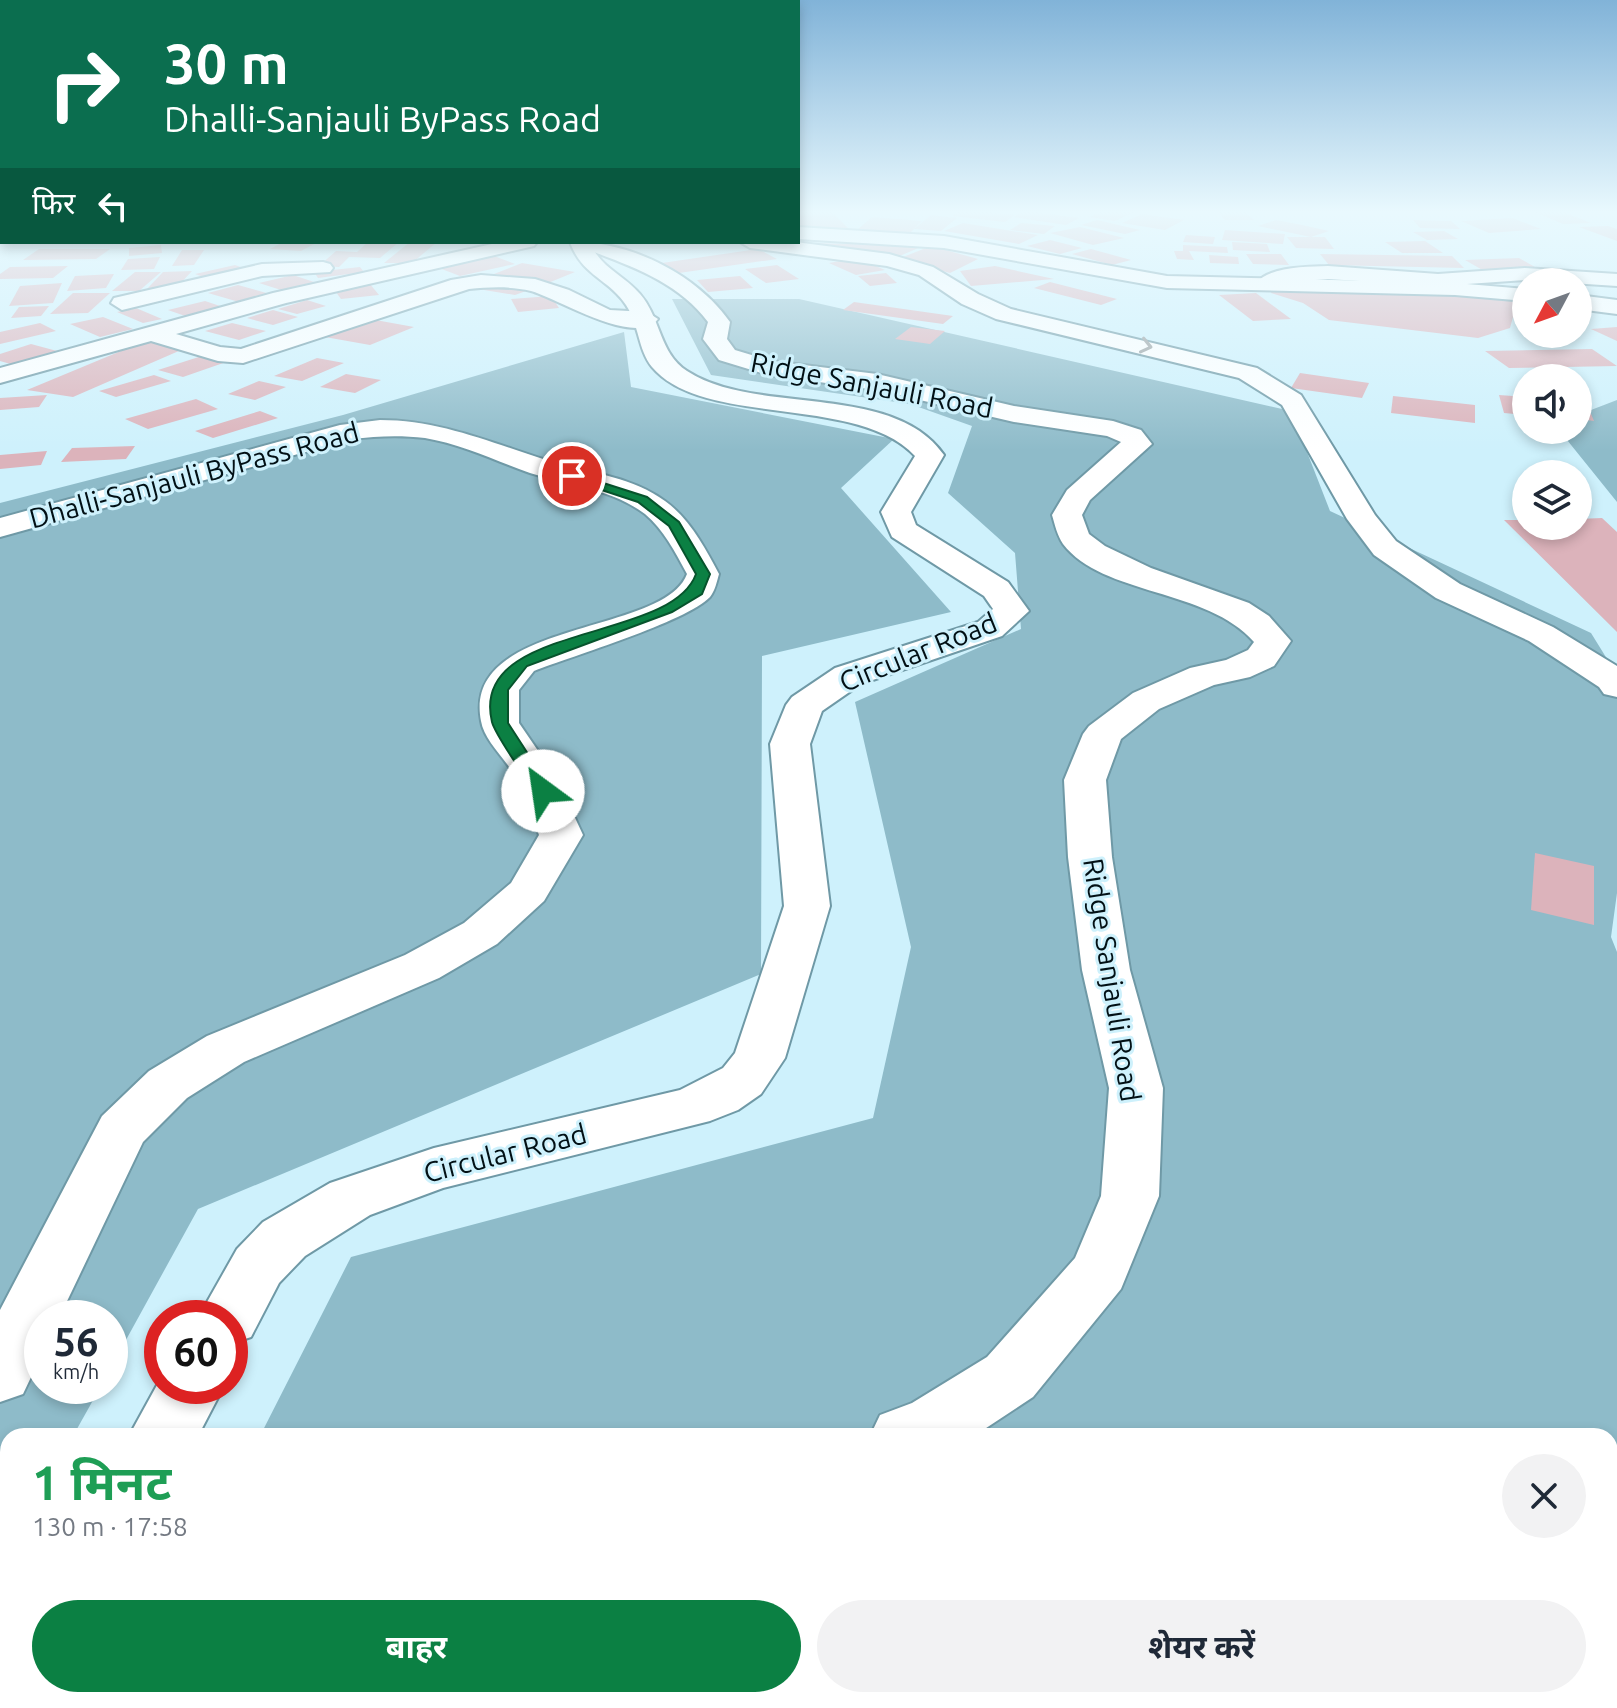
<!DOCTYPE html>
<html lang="hi">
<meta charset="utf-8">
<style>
body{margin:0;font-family:Ubuntu,"Noto Sans Devanagari",sans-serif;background:#f2f2f3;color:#1f2937;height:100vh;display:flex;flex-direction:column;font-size:30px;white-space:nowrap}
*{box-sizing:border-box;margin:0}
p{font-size:26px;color:#747a83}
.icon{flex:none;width:44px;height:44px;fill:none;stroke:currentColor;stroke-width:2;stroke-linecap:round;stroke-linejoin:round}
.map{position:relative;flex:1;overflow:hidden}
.sheet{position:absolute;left:0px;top:1428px;width:1618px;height:280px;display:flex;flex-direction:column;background:#fff;border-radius:24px 24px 0 0;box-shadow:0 4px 12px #0003}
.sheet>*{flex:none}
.top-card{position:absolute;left:0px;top:0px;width:800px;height:244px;box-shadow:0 4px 12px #0003;background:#0b6e4f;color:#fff;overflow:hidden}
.needle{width:52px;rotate:229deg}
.controls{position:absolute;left:1512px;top:268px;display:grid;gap:16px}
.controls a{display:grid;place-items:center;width:80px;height:80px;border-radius:50%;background:#fff;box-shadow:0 4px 12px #0003;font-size:40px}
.speed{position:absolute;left:24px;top:1300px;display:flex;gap:16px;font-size:40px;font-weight:700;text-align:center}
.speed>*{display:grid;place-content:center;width:104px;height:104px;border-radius:50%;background:#fff;box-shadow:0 4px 12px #0003;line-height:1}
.speed small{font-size:20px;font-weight:400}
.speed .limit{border:12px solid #d22;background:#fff;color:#111}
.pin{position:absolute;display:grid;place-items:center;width:68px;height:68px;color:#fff;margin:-34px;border:4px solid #fff;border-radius:50%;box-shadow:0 2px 8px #0007}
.me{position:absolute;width:88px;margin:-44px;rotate:329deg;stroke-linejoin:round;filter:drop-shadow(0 0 6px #0008)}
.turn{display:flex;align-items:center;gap:28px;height:168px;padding:0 32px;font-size:36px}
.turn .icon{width:104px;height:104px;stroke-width:2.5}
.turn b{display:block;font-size:56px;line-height:68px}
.then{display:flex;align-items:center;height:76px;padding:0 32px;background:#0003;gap:16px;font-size:30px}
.round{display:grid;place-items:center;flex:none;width:84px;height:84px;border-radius:42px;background:#f2f2f3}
.headline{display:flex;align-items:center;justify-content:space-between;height:136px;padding:0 32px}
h1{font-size:48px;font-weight:700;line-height:60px;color:#1e9e55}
.cta{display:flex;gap:16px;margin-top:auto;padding:16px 32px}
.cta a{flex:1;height:92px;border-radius:48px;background:#0b8043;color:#fff;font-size:32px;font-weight:700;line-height:92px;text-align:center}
.cta a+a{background:#f2f2f3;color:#1f2937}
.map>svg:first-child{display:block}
.forest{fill:#8ebbc9}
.building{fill:#dcb3bb}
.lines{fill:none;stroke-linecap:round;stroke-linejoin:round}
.minor-casing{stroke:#6f99a6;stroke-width:4}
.major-casing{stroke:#6f99a6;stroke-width:4}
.minor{fill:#fff;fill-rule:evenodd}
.major{fill:#fff;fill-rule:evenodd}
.oneway{stroke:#9a9fa1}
.route{fill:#0b8043;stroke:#07532c;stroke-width:2}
.labels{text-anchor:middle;stroke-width:6;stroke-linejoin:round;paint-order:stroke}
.street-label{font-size:28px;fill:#021015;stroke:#cef1fc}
</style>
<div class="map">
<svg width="1617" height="1708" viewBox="0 0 1617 1708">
<rect width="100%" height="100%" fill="#cef1fc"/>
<g class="forest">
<path d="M672 299H799L1291 411 1330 511 1591 633 1617 675V893L1611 937 1617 952V1708H1485L1483 1700H1610V1436H260L351 1257 873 1118 911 947 855 702 1021 629 1015 553 948 493 972 426 910 404 711 375Z"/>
<path d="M624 332 631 387 894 439 841 488 951 612 762 656 761 974 198 1209 110 1369V1318H42V1386H101L73 1436H8V1555L0 1570V503L343 415Z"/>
<path d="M1617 400V502L1559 430H1578V415Z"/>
</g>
<g class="building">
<path d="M798 212H832L848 228 804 230 798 224Z"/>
<path d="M959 212H983L1015 215 1005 222 952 216Z"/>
<path d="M1024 212H1033L1079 218 1066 225 1013 217Z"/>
<path d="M1101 212H1134L1115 221 1089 217Z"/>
<path d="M1217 212H1245L1254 220H1225Z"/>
<path d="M1535 212H1564L1591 223 1563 224Z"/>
<path d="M1142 214 1184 220 1165 230 1122 223Z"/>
<path d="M931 215 957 218 941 231 914 229Z"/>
<path d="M872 217 922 221 908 235 856 231Z"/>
<path d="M1512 218 1541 229 1489 233 1461 221Z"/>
<path d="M1097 220 1140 230 1125 234 1081 225Z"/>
<path d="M1276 220 1302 225 1329 231 1311 237 1258 226Z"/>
<path d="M1413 220 1451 221 1460 229 1420 228Z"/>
<path d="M963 223 1006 230 1038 235 1019 244 944 231Z"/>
<path d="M1021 223 1055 226 1044 234 1010 230Z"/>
<path d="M1608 226 1617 229V241L1579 227Z"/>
<path d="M1080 227 1124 238 1093 245 1050 233Z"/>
<path d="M1225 230 1285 234 1283 244 1222 240Z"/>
<path d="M1444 231 1458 239 1427 240 1413 232Z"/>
<path d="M1186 235 1215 237 1213 244 1183 242Z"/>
<path d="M1287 237H1325L1334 249 1296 248Z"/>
<path d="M1050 240 1082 248 1060 254 1027 246Z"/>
<path d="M1425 241 1443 253H1402L1385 242Z"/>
<path d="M283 242H318L301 251 270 249Z"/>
<path d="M368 242H399L380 258 349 257 339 267 319 266 336 251 357 252Z"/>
<path d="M410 242H437L412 263H384Z"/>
<path d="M1232 242 1267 244 1270 252 1233 250Z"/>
<path d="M812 243 923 246 895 258 812 249Z"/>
<path d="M161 245 162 253 129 256V248Z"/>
<path d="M1183 245 1227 247 1228 253 1189 251 1194 260 1177 259 1174 251H1183Z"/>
<path d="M931 246 978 259 950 273 898 259Z"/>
<path d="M39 249H110L96 259 23 260Z"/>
<path d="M758 249 777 259 665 275 648 265Z"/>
<path d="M1091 249 1131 260 1112 265 1072 254Z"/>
<path d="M182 250H204L194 265 172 266Z"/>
<path d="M1246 254H1281L1289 265 1253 264Z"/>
<path d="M1320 254 1452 256 1464 268 1329 265Z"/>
<path d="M1209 255 1238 257 1239 264 1210 263Z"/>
<path d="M494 256 515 264 460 276 439 268Z"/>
<path d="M160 257 154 269 121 270 128 259Z"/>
<path d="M857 258 885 270 856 275 829 263Z"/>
<path d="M1519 258 1540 270 1486 272 1465 260Z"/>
<path d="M522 263 575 272 548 283 494 274Z"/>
<path d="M235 265 252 271 212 280 195 274Z"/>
<path d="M777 265 799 279 766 283 745 269Z"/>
<path d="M68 266 53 278 0 279V274L10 267Z"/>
<path d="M995 266 1054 279 971 286 960 271Z"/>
<path d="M360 267 364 272 318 278 314 272Z"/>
<path d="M192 271 176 288 147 289 163 272Z"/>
<path d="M135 272H161L139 291H112Z"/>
<path d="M886 273 897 283 870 286 858 276Z"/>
<path d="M114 274 106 288 67 291 75 276Z"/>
<path d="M293 275 314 282 281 290 259 283Z"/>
<path d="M740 276 753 288 708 292 697 280Z"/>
<path d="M1050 282 1117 299 1101 305 1034 288Z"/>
<path d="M62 283 53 303 9 306 20 286Z"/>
<path d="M484 283 526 291 515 295 472 288Z"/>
<path d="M370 284 379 295 341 299 333 288Z"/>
<path d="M238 285 270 294 239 302 208 293Z"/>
<path d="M1273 287 1508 294 1526 299V319L1513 317 1510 328 1478 338 1329 320 1303 303 1271 293Z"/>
<path d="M73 293H110L88 313 50 314Z"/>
<path d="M1256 293 1291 319 1253 321 1219 295Z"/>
<path d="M551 296 559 308 518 312 511 299Z"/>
<path d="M307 300 326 306 297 314 278 309Z"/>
<path d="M205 301 226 308 188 317 168 310Z"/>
<path d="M854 302 953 316 943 324 843 310Z"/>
<path d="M49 306 41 316 11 318 19 307Z"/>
<path d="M136 308 162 319 143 323 117 312Z"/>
<path d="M273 310 298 317 273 325 247 318Z"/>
<path d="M103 317 133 329 100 337 70 324Z"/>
<path d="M370 319 414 327 370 345 325 337Z"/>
<path d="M40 323 56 331 0 344V332Z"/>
<path d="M232 323 266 331 239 340 205 331Z"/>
<path d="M911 327 945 331 930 344 895 339Z"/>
<path d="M1617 327V341L1591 329Z"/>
<path d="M145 341 188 347 73 397 27 390Z"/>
<path d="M31 344 57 351 14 365 0 361V354Z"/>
<path d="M1592 349 1617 366 1509 368 1485 351Z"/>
<path d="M205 355 229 361 183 377 158 370Z"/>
<path d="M317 358 344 363 302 381 274 376Z"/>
<path d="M1300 373 1369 383 1362 398 1291 388Z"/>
<path d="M346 374 381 380 355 393 320 387Z"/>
<path d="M154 375 171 381 116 397 99 391Z"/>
<path d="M259 381 286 387 255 400 228 394Z"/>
<path d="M47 395 39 407 0 410V398Z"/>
<path d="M1499 395 1526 397V415L1504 413Z"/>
<path d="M1393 396 1475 405V423L1391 413Z"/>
<path d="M196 399 218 409 148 429 125 419Z"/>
<path d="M1578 401 1586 402 1594 421 1578 419Z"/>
<path d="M260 411 278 418 213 438 195 431Z"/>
<path d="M135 446 126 459 61 462 72 448Z"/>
<path d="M47 451 41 465 0 469V455Z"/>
<path d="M1602 518 1617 532V632L1504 520H1526V526H1578V519Z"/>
<path d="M1535 853 1594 866V925L1531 910Z"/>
<path d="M1084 1700H1264L1268 1705 1264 1708H1073Z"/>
</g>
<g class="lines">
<g class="minor-casing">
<g id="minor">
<path d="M501 242H537L534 246 286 303 176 334 220 347 241 349 451 280 481 275 535 279 569 290 610 310 647 312 658 319C636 348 557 298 531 291 511 286 490 287 469 289L243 363 218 361 151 341 0 383V368L273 293Z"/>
<path d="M575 242C632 242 697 275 730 322L727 339 735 350 771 361 877 374 1014 406 1113 421 1141 430 1152 444 1090 500 1082 515 1089 534 1105 546 1151 568 1249 603 1269 616 1291 641 1274 666 1250 677 1214 685 1159 709 1121 739 1106 780 1112 857 1130 970 1163 1088 1159 1196 1121 1289 1033 1397 974 1436H870L880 1415 912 1403 987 1357 1075 1258 1101 1196 1109 1088 1082 970 1068 857 1064 780 1083 734 1089 726 1133 693 1190 668 1226 660 1248 650 1254 642C1207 588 1103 596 1063 544 1057 535 1055 525 1052 515L1067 490 1121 442 1107 436 1014 422 877 390 768 375 719 360 703 339 708 322C677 280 625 264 578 246Z"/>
<path d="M740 242H795L889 254 933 267 978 294 1011 309 1257 368 1301 395 1375 515 1396 541 1460 584 1553 627 1617 666V697L1604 694 1599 687 1529 641 1436 598 1374 555 1347 519 1282 405 1239 378 996 319 962 304 919 275 887 266 750 248Z"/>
<path d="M323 262 330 264 333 268 330 272 262 276 122 310 111 303 114 298 262 264Z"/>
<path d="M1328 266 1438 274 1525 268 1617 274V286L1525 280 1438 286 1328 279 1290 282 1267 289 1256 283C1271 266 1306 267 1328 266Z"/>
<rect x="549" y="1700" width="78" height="8"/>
</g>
</g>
<g class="major-casing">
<g id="major">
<path d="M798 227 944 236 1167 276 1455 283 1526 289V301L1455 295 1167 288 944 248 798 239Z"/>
<path d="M570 242H590C600 268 623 274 640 294 661 318 659 353 687 371 755 416 893 381 944 455L911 512 916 525 1008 582 1029 611 1002 636 861 684 822 711 810 744 830 906 785 1058 761 1094 738 1110 710 1121 443 1188 370 1215 305 1256 279 1283 251 1337 230 1344V1318H198L237 1249 263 1222 330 1183 434 1148 680 1090 723 1068 735 1053 784 906 770 744 786 705 792 697 835 668 978 622 993 609 984 596 892 537 881 512 915 456C858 394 703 428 652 367 638 350 639 324 626 305 609 279 582 276 570 242Z"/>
<path d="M1578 295 1617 300V314L1578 309Z"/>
<path d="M380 420C443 420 496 445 556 463 593 473 634 478 665 501 690 519 705 548 719 574 717 581 715 591 710 597 686 622 572 656 534 671L519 690V723L556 777 583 835 544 901 497 944 439 978 244 1062 187 1098 143 1142 59 1318H42V1354L23 1394 0 1402V1310L102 1116 149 1071 207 1036 405 955 464 923 511 883 539 835C532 816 525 796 516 778 507 760 484 741 481 721 461 619 664 636 687 574 675 552 664 530 645 514 612 489 568 485 530 473 496 461 461 444 425 438 400 435 377 436 352 439L0 537V518L340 425Z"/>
<path d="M162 1376V1386H224L198 1436H129Z"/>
<path d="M8 1665V1700H56L53 1708H0V1668Z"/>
</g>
</g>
<use href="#minor" class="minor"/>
<use href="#major" class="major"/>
</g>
<defs><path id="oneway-chevron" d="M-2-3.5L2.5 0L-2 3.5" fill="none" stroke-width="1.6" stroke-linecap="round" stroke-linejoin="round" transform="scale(2)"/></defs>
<use class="oneway" href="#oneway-chevron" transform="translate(1146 346) rotate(13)"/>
<linearGradient id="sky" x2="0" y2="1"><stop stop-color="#81b3d8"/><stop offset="0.47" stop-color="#e9f9fe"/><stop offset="1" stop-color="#e9f9fe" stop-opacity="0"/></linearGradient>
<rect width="1617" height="451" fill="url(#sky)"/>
<path class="route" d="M572 473 647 497 679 522 710 574 702 594 672 612 527 666 508 690V723L552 791 543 796 537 795C527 779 496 737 492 722 468 622 671 644 696 574L669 526 638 502 568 479 566 476Z"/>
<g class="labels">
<g class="street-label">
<text transform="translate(872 385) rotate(11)" y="10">Ridge Sanjauli Road</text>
<text transform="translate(194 475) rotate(-15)" y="10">Dhalli-Sanjauli ByPass Road</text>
<text transform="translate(918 652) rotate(-22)" y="10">Circular Road</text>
<text transform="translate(1112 980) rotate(81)" y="10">Ridge Sanjauli Road</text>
<text transform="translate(505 1153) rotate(-14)" y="10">Circular Road</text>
</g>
</g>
</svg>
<div class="controls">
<a><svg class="needle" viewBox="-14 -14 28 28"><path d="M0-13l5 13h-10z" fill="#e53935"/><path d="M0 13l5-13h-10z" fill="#747a83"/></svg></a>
<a><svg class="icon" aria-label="sound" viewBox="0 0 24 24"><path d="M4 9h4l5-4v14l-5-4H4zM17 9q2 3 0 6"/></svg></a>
<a><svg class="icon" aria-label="layers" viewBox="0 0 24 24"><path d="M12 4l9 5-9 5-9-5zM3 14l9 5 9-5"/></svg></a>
</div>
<div class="speed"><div>56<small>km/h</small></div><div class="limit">60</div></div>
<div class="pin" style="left:572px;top:476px;background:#d93025"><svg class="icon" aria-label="arrive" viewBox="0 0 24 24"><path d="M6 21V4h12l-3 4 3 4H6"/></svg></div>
<svg class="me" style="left:543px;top:791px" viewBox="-20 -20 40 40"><circle r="19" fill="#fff"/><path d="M0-13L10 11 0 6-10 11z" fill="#0b8043"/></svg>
<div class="top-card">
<div class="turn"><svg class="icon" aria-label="right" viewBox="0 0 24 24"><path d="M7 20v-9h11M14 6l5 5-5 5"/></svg><div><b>30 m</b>Dhalli-Sanjauli ByPass Road</div></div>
<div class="then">फिर<svg class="icon" aria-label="left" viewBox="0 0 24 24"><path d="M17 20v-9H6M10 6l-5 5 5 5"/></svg></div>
</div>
<section class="sheet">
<div class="headline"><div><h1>1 मिनट</h1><p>130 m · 17:58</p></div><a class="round"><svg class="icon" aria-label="close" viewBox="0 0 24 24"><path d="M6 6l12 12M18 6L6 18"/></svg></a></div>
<div class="cta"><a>बाहर</a><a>शेयर करें</a></div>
</section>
</div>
